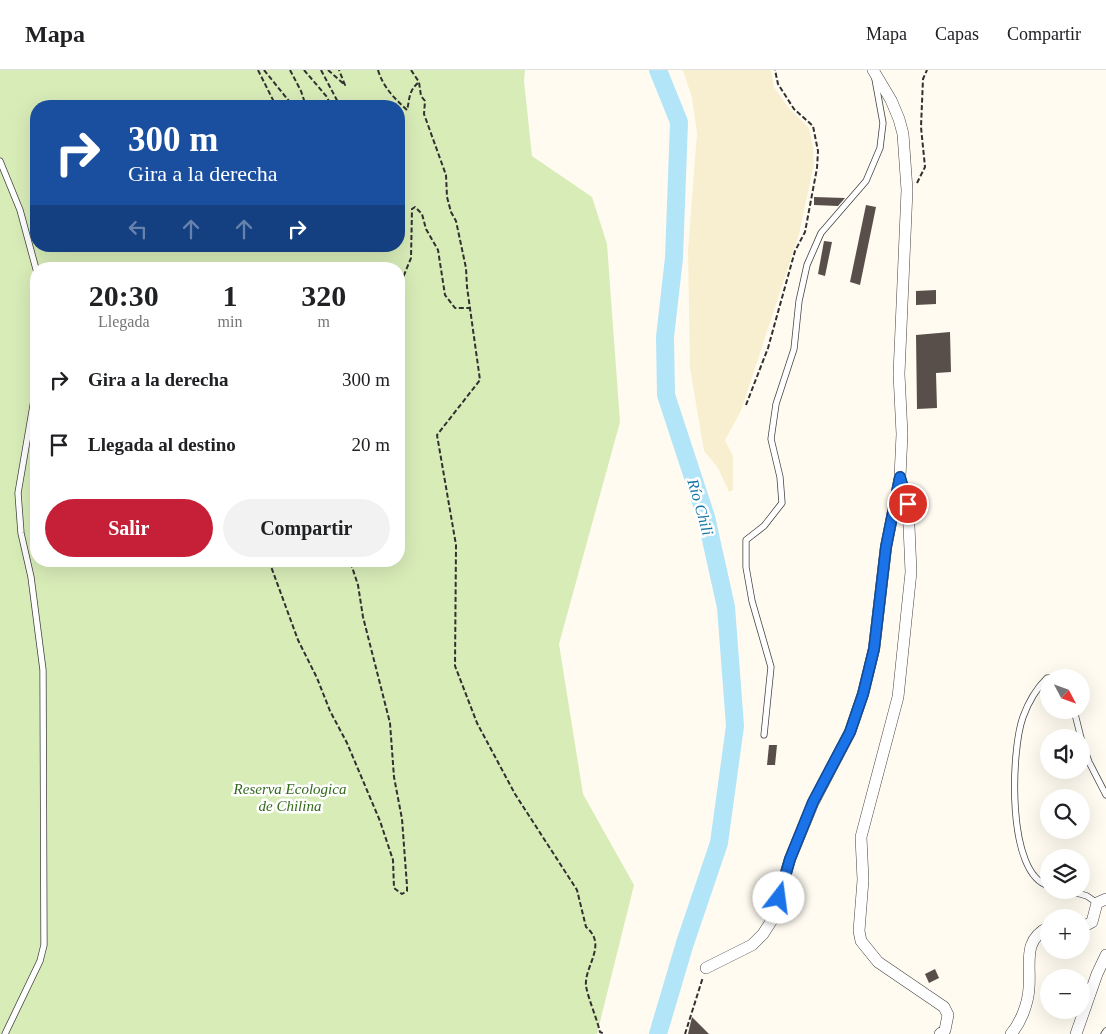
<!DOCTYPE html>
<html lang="es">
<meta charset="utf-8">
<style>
body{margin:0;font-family:Georgia,serif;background:#f2f2f2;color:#202124;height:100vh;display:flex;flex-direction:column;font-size:19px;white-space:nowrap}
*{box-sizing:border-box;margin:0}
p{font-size:16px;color:#757577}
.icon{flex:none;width:28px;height:28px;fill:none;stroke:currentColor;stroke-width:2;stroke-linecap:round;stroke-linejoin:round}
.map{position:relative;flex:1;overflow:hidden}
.sheet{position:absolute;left:30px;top:192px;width:375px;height:305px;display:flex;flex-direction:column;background:#fff;border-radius:20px;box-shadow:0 5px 20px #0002}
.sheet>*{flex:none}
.banner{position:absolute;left:30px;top:30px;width:375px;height:152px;border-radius:20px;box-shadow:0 5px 20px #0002;background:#1a4fa0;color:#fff;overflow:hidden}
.needle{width:32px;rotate:131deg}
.tools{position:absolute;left:1040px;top:599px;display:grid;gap:10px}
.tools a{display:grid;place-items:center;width:50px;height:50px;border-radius:50%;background:#fff;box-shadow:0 5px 20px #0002;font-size:25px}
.pin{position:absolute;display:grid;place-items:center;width:42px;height:42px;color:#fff;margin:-21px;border:2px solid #fff;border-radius:50%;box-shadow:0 1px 5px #0007}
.me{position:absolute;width:55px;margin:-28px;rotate:15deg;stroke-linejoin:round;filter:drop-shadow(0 0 4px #0008)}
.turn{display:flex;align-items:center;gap:18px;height:105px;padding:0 15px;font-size:22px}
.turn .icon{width:65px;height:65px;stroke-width:2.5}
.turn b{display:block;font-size:35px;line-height:42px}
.lanes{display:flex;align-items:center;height:48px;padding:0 15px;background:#0003;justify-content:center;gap:25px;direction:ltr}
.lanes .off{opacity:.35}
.eta{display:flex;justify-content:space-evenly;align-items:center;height:85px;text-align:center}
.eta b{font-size:30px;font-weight:700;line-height:35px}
.action{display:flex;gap:10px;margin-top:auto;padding:10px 15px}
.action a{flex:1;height:58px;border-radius:30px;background:#c62038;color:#fff;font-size:20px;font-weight:700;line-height:58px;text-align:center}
.action a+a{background:#f2f2f2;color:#202124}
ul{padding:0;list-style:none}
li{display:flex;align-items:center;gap:15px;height:65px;padding:0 15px}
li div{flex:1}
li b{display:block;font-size:19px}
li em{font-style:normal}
header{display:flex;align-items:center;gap:30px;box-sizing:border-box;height:70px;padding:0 25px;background:#fff;border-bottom:1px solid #e0e0e0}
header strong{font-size:24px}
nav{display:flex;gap:28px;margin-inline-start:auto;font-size:18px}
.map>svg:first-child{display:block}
.farmland{fill:#f7efd0}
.green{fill:#d8ecb8;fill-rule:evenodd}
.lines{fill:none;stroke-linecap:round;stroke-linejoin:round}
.river{stroke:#b3e5f9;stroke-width:18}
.building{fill:#584f4b}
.lane-casing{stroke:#424242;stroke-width:7}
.street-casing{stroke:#424242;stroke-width:12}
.path{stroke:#313131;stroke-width:2;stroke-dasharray:5 2.5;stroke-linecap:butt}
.lane{stroke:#fff;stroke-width:5.5}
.street{stroke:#fff;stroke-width:11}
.route-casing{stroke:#114b97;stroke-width:12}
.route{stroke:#1a73e8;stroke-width:9}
.labels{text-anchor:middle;stroke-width:5;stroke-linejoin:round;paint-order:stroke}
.park-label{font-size:15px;font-style:italic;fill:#346a1c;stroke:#fff}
.water-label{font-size:16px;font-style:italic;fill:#1274a7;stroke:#fff}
</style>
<header>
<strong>Mapa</strong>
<nav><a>Mapa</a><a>Capas</a><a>Compartir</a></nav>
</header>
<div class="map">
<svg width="1106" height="964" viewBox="0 0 1106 964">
<rect width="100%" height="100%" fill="#fffbf1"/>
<path class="farmland" d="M683 0H771L774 17 788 37 809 58 813 78 814 94 799 164 741 341 725 370 733 386V420L729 422 718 398 704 381 690 298 688 181 697 63 692 28Z"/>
<path class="green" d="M0 0H525L524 11 532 86 592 127 607 174 620 352 559 574 583 724 634 815 597 964H0ZM36 36H399V176H36ZM36 199H399V491H36Z"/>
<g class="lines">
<path class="river" d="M658 0 679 52 674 188 665 267 666 325 706 447 726 537 735 656 719 773 685 873 658 964"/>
</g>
<g class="building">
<path d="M814 127 845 128 838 136 814 135Z"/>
<path d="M866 135 876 137 860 215 850 212Z"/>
<path d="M824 171 832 172 825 206 818 204Z"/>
<path d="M936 220V234L916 235V221Z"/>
<path d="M950 262 951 302 936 303 937 338 917 339 916 265Z"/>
<path d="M769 675H777L775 695H767Z"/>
<path d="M935 899 939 908 929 913 925 904Z"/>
<path d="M692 947 709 964H688Z"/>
</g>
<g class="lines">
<g class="lane-casing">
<g id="lane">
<path d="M0 91 20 140 36 199"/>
<path d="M1074 640 1081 668"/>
<path d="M764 665 771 597 752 531 746 497V470L764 456 782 433 780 407 771 369 776 334 794 279 799 231 807 195 821 163 866 111 880 78 883 53 875 9"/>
<path d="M1081 670 1089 692 1106 725"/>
<path d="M1049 816C1006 805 1011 680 1023 647 1028 633 1037 618 1047 608H1057"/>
<path d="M1067 820 1087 826 1097 833"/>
<path d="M5 964 40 891 44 875 43 600 31 507 21 463 18 423 36 318"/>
<path d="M1104 964 1106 961"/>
</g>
</g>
<g class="street-casing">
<g id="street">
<path d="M900 409 908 433 911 502 898 627 861 767 863 810 859 861 861 871 878 892 944 937 948 945 945 960 940 964"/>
<path d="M1081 858 1092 852 1097 833 1106 829"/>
<path d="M706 898 752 875 763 864 772 850 790 789 813 733 850 662 863 624 874 579 886 477 900 407 902 364 899 304 907 120 903 64 899 49 891 30 873 0"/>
<path d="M1011 964C1021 952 1028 934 1029 918 1031 893 1022 870 1049 857"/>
<path d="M1076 964 1097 904 1106 885"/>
</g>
</g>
<g class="path">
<path d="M258 0 276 36"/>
<path d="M264 0 293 36"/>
<path d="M290 0 301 21 306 36"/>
<path d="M304 0 327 27 331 36"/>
<path d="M321 0 340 36"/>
<path d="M328 0 345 15 339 0"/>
<path d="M378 0C383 17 394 28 407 40 410 29 408 21 419 12"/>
<path d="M411 0 419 12 421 26 425 31 424 44 446 105 447 127 451 142 456 151 466 198 467 217 480 310 437 365 456 475 455 596 477 653 515 724 577 820 586 857C608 875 584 896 586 916 588 928 597 949 600 962L605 964"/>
<path d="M917 113 925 97 921 57 923 9 927 0"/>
<path d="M399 228 402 210 411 188 412 139 415 137 422 144 426 159 438 180 445 225 455 238H471"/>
<path d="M746 335 768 278 795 181 805 162 817 98 818 81 813 56 794 39 778 14 775 0"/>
<path d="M269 491 298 570 317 608 330 641 347 673 380 751 393 790 394 818 402 824 407 821V816L402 749 394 707 390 653 363 547 358 515 350 491"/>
<path d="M685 964 703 907"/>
</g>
<use href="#lane" class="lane"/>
<use href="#street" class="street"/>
</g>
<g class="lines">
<g class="route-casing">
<path id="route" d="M779 828 790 789 813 732 850 662 863 624 874 579 886 477 900 407 908 434"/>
</g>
<use href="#route" class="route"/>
</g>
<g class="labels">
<g class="park-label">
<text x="290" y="724">Reserva Ecologica<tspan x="290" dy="17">de Chilina</tspan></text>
</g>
<g class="water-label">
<text transform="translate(701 437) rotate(74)" y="6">Río Chili</text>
</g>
</g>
</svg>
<div class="tools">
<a><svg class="needle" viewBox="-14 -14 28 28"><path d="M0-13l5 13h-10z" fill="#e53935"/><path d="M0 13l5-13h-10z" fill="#757577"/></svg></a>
<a><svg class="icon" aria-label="sound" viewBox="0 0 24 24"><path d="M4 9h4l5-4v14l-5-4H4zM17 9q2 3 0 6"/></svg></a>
<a><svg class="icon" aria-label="search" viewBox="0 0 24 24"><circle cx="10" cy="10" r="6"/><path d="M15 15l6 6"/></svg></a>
<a><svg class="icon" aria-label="layers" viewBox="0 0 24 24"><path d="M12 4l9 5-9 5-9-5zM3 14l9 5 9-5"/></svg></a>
<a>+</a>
<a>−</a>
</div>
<div class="pin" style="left:908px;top:434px;background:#d93025"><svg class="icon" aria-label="arrive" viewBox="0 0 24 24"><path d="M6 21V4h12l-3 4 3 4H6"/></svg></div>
<svg class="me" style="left:779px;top:828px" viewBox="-20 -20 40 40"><circle r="19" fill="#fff"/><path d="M0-13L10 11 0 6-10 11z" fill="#1a73e8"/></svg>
<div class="banner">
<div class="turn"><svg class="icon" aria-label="right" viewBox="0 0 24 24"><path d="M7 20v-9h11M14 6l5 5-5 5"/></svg><div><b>300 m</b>Gira a la derecha</div></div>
<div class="lanes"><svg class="icon off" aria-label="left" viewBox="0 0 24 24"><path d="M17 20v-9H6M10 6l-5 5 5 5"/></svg><svg class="icon off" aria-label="ahead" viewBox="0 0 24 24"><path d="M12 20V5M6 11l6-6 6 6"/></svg><svg class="icon off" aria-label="ahead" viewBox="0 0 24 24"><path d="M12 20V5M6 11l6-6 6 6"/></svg><svg class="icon" aria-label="right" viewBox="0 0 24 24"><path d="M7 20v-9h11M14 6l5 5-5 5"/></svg></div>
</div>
<section class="sheet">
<div class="eta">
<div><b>20:30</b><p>Llegada</p></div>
<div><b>1</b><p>min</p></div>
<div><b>320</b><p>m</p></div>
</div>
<ul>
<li><svg class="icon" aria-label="right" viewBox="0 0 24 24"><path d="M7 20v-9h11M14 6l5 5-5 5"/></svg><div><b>Gira a la derecha</b></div><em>300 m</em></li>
<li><svg class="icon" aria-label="arrive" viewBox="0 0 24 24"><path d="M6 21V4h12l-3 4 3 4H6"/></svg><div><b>Llegada al destino</b></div><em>20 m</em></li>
</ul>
<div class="action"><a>Salir</a><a>Compartir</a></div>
</section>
</div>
